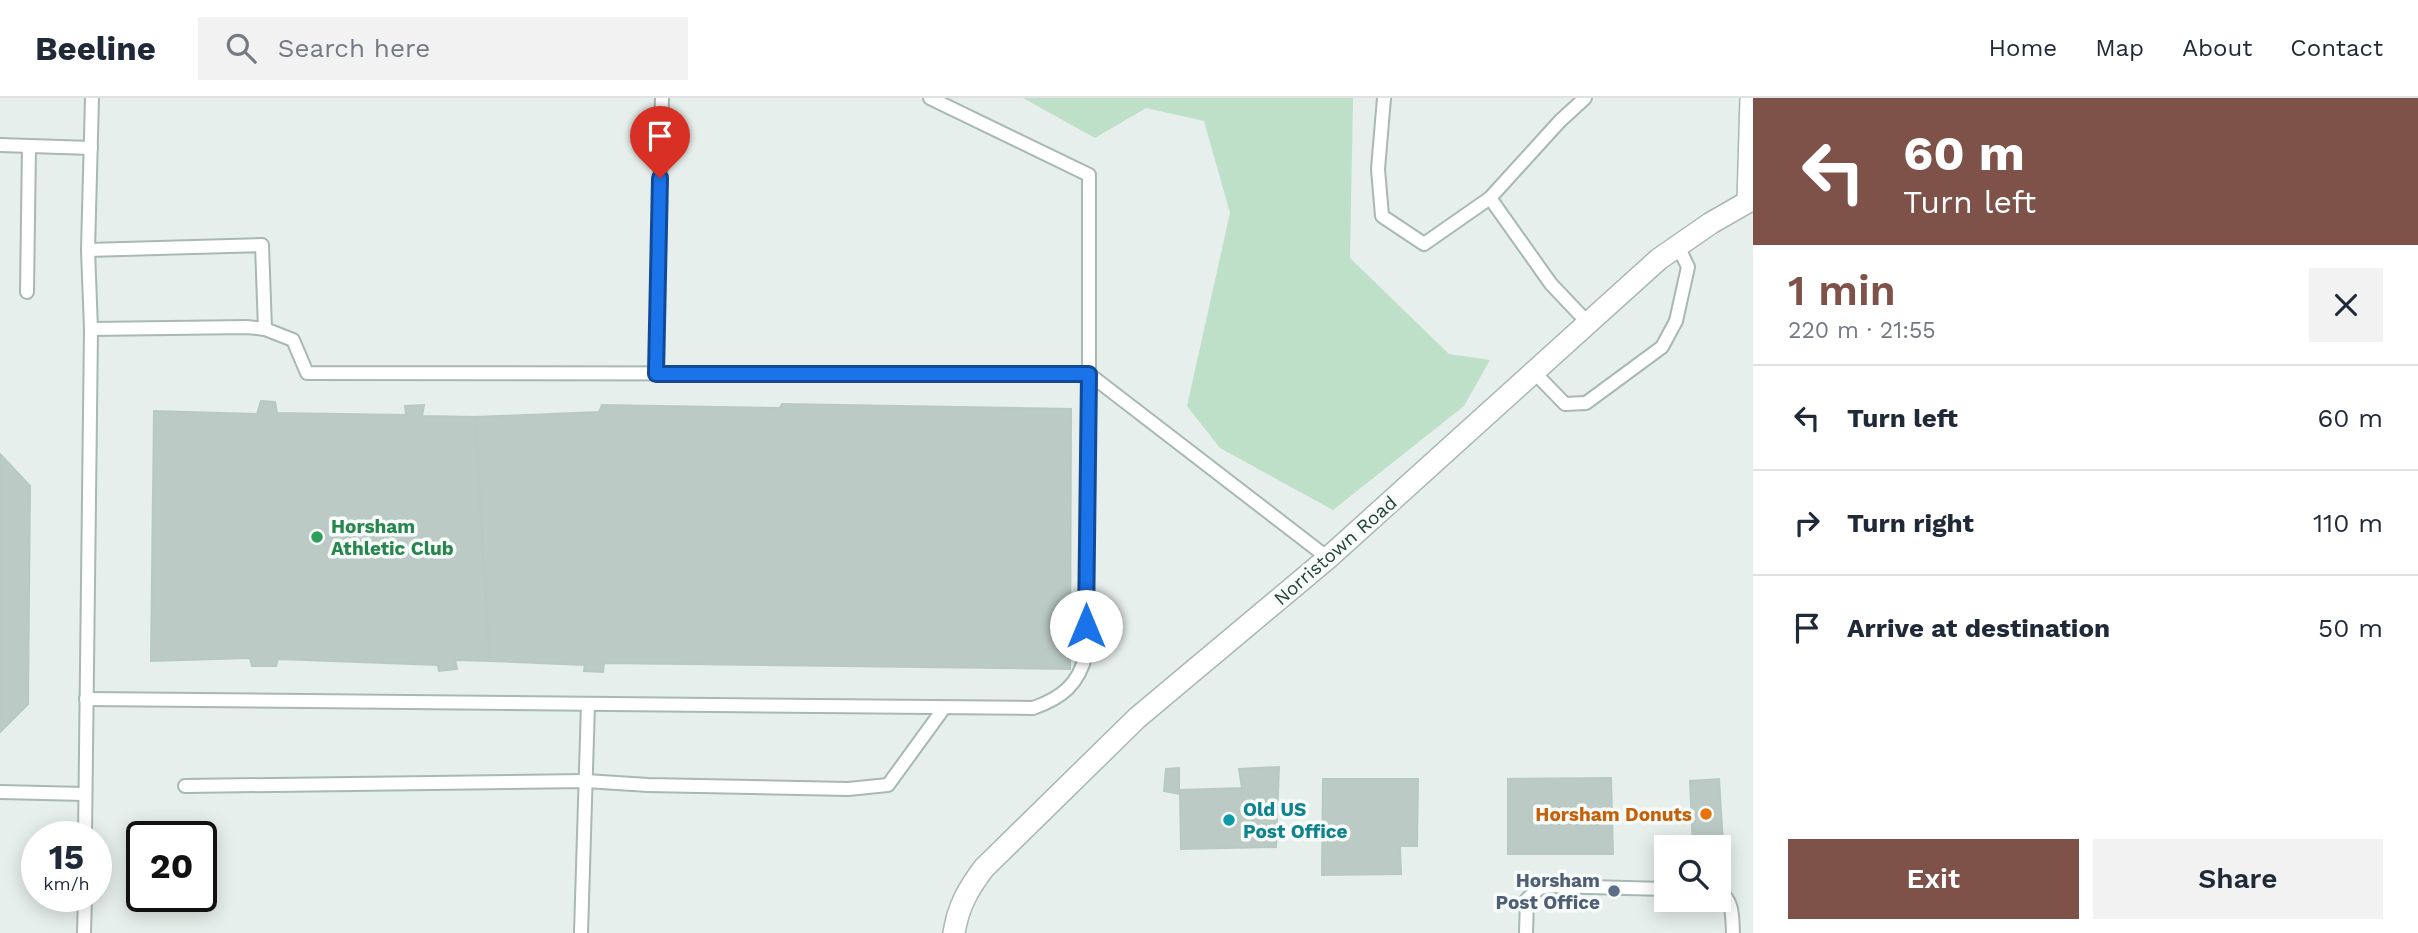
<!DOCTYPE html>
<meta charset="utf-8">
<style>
body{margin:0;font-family:"Work Sans",sans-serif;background:#f2f2f3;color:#1f2937;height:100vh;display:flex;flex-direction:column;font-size:26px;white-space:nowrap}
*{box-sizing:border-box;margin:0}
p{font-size:23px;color:#747a83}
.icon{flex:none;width:38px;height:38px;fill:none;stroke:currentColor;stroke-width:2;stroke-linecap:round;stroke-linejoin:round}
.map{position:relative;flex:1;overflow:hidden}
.details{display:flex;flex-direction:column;background:#fff;width:665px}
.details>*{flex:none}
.guide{background:#7f5249;color:#fff;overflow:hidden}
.tools{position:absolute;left:1654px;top:737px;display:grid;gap:14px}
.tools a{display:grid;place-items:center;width:77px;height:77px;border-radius:0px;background:#fff;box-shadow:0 4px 18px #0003;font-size:35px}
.speed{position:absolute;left:21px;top:723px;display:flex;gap:14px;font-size:35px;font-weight:700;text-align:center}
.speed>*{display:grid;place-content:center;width:91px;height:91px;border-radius:50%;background:#fff;box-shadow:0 4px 18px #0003;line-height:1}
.speed small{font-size:18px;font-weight:400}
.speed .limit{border:4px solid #111;border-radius:10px;background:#fff;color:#111}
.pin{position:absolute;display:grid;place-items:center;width:60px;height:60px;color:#fff;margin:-72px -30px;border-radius:50% 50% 50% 0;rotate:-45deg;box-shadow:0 0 7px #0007}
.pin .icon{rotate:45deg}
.me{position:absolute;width:77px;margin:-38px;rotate:0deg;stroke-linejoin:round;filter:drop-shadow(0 0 5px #0008)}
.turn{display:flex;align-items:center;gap:24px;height:147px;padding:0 35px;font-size:32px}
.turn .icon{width:91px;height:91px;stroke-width:2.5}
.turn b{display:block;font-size:49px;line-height:60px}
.round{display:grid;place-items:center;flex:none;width:74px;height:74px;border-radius:0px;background:#f2f2f3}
.overview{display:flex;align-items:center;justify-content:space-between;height:119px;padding:0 35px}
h1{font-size:42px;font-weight:600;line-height:52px;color:#7f5249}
.action{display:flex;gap:14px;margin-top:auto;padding:14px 35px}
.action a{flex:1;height:80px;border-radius:0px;background:#7f5249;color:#fff;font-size:28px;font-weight:600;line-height:80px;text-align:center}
.action a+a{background:#f2f2f3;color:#1f2937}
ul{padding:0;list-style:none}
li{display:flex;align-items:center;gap:21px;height:105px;padding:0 35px;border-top:2px solid #e0e1e3}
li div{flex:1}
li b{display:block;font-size:26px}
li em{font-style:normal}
header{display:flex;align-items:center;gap:42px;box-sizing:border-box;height:98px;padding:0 35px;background:#fff;border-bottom:2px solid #e0e1e3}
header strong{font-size:33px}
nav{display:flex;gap:38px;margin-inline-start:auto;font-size:24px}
.search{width:490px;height:63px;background:#f2f2f3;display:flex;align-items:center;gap:18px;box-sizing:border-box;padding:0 24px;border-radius:0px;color:#747a83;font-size:26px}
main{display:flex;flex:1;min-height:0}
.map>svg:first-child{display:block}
.green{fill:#bfe0c8}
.building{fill:#bbcac4;stroke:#b8c9c2;stroke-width:2}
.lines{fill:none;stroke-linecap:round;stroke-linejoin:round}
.service-casing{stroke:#a8b8b2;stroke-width:16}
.minor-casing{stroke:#a8b8b2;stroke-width:24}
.service{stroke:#fff;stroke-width:12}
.minor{stroke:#fff;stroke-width:21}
.route-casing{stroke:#114b97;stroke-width:18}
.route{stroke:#1a73e8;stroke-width:12}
.leisure-dot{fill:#2e9e5b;stroke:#f7fbf9;stroke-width:2.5}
.food-dot{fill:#e8710a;stroke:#f7fbf9;stroke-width:2.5}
.culture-dot{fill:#0f9aa8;stroke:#f7fbf9;stroke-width:2.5}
.service-dot{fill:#5c6f8a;stroke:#f7fbf9;stroke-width:2.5}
.labels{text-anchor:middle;stroke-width:7;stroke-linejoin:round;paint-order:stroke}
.leisure-label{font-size:19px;font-weight:bold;fill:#27864d;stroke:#f7fbf9;text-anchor:start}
.street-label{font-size:19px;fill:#24423a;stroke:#f7fbf9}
.culture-label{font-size:19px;font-weight:bold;fill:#0d838f;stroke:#f7fbf9;text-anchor:start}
.food-label{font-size:19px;font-weight:bold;fill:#c56008;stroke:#f7fbf9;text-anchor:end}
.service-label{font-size:19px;font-weight:bold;fill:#4e5e75;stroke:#f7fbf9;text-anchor:end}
</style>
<header>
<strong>Beeline</strong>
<div class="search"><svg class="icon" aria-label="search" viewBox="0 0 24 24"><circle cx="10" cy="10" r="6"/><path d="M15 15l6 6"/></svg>Search here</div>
<nav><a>Home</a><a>Map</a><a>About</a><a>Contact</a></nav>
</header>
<main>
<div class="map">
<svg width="1753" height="835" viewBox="0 0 1753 835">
<rect width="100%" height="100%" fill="#e6efeb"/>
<path class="green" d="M1023 0H1353L1350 160 1449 256 1490 262 1464 308 1333 412 1220 350 1187 308 1230 115 1204 23 1146 10 1095 40Z"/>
<g class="building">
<path d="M261 303 275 304 277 315 406 317 405 308 424 307 422 318 475 319 490 563 455 562 457 571 439 573 438 567 278 561 276 568H252L250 560 151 563 154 313 257 316Z"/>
<path d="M782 306 1071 311 1070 571 604 565 603 574 584 573 585 567 490 563 475 319 599 314 602 307 780 310Z"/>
<path d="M0 356 30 388 28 606 0 634Z"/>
<path d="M1279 669 1276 749 1181 751 1180 696 1164 693 1166 671 1179 670V692L1242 690 1239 671Z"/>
<path d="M1611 680 1613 756H1508V681Z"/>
<path d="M1323 681H1418L1417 748H1400L1401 776 1322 777Z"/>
<path d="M1719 681 1724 761H1718V749H1693L1690 683Z"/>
</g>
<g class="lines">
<g class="service-casing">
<g id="service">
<path d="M930 0 1089 77V276L1328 460"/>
<path d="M1384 0 1378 71 1382 118 1424 146 1490 100 1560 23 1585 0"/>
<path d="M0 47 91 50"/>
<path d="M1490 100 1551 186 1588 225"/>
<path d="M88 152 262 147 265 231"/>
<path d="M27 194 29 48"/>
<path d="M1534 274 1565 306 1586 305 1662 249 1676 223 1688 169 1678 148"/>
<path d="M656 276 662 0"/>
<path d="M86 601 1033 610C1062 600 1079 586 1086 556L1089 276 307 275 293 242 265 231 247 229 91 231"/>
<path d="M185 688 586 683 648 687 848 691 888 687 944 610"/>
<path d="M0 694 85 696"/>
<path d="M85 738 91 231 88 152 92 0"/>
<path d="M1718 793C1734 802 1732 819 1733 835"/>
<path d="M84 835 85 798"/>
<path d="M581 835 588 606"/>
<path d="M1526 835 1527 801 1540 790 1550 788 1666 791"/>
</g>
</g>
<g class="minor-casing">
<g id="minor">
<path d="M1748 103 1751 0"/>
<path d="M954 835C958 809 968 791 984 770L1137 620 1328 460 1659 161 1711 125 1753 101"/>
</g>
</g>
<use href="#service" class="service"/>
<use href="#minor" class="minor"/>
</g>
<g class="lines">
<g class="route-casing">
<path id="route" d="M660 80 656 276H1089L1086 528"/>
</g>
<use href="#route" class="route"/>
</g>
<circle class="leisure-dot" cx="317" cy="439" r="7"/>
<circle class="food-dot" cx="1706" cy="716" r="7"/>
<circle class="culture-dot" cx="1229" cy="722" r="7"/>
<circle class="service-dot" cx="1614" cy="793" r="7"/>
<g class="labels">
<g class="leisure-label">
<text x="331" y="435">Horsham<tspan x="331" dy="22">Athletic Club</tspan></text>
</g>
<g class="street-label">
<text transform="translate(1335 452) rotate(-41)" y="7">Norristown Road</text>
</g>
<g class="culture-label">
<text x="1243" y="718">Old US<tspan x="1243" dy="22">Post Office</tspan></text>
</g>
<g class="food-label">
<text x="1692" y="723">Horsham Donuts</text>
</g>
<g class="service-label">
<text x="1600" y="789">Horsham<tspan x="1600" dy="22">Post Office</tspan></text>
</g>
</g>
</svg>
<div class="tools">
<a><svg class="icon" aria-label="search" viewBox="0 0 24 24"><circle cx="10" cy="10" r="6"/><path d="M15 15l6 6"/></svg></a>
</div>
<div class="speed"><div>15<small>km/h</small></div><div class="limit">20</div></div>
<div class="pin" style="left:660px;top:80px;background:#d93025"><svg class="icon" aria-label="arrive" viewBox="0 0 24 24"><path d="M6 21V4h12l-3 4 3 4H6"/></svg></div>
<svg class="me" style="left:1086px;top:528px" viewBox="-20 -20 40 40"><circle r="19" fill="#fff"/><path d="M0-13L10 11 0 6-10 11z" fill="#1a73e8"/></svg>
</div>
<section class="details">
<div class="guide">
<div class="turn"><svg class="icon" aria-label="left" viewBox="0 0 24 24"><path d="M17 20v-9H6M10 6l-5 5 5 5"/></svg><div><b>60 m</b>Turn left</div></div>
</div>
<div class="overview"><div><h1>1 min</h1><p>220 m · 21:55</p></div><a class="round"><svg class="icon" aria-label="close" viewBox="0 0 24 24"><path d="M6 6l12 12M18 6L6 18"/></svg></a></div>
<ul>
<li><svg class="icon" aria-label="left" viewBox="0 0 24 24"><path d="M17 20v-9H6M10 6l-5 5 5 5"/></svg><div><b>Turn left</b></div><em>60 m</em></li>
<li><svg class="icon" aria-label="right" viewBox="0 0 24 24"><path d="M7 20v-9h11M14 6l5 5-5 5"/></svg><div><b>Turn right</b></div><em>110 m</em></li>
<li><svg class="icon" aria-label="arrive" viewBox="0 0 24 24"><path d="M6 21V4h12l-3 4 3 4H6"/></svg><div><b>Arrive at destination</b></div><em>50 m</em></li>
</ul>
<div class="action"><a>Exit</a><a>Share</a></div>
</section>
</main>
